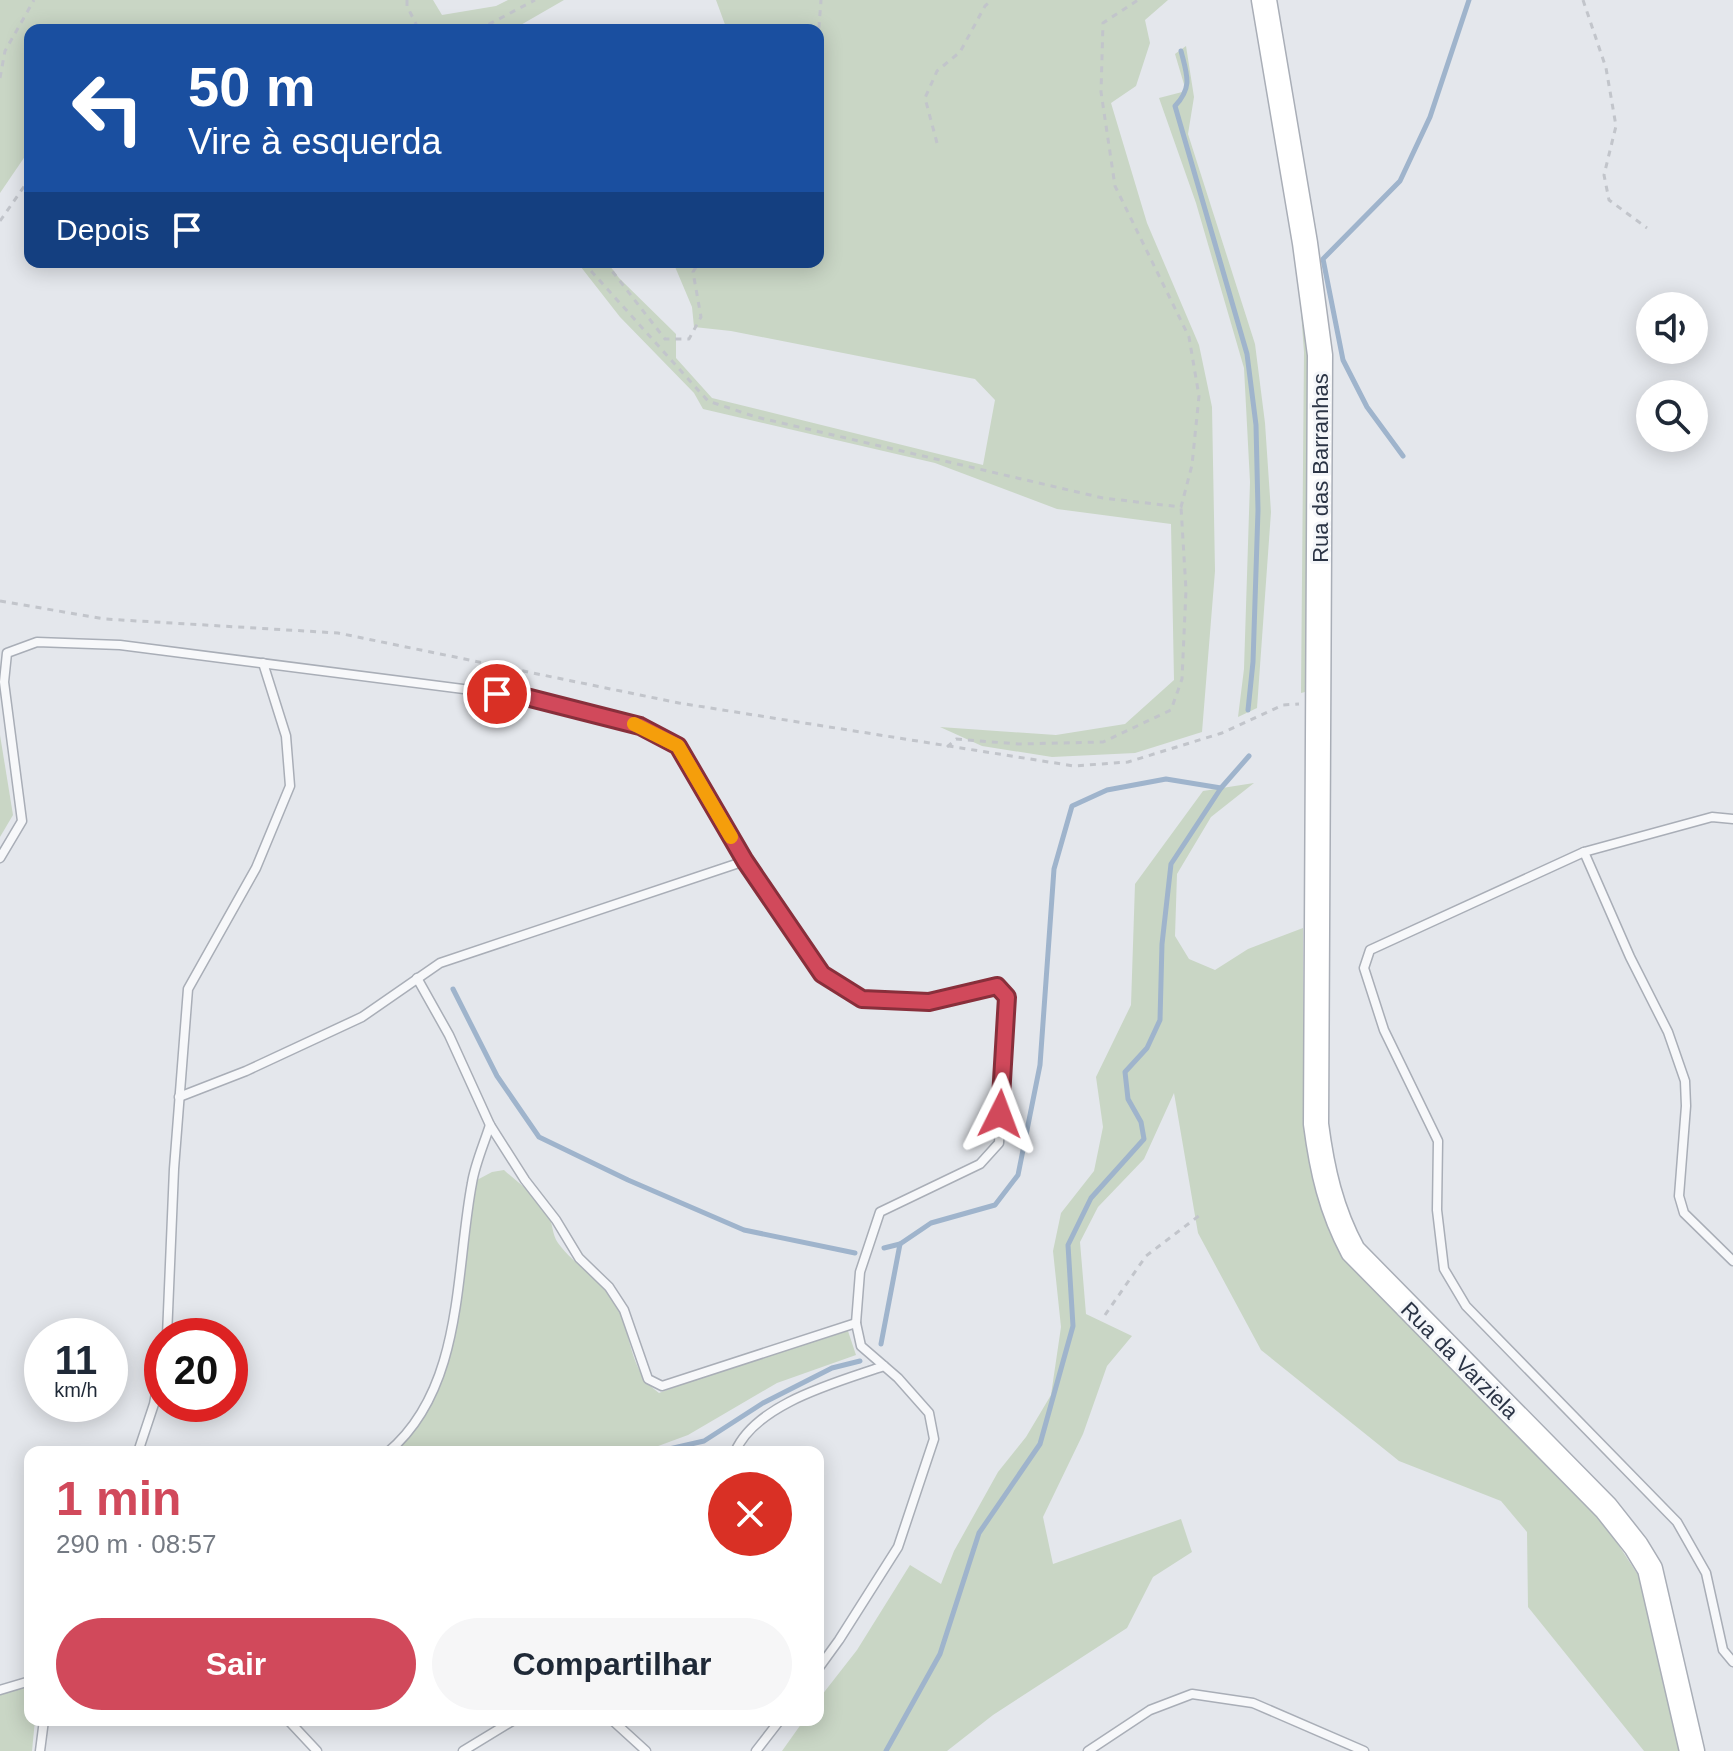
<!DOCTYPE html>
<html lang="pt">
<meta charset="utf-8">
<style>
body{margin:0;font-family:Arial,sans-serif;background:#f6f6f7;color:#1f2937;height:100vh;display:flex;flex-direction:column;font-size:30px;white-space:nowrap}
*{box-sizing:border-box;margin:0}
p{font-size:26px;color:#747a83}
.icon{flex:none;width:44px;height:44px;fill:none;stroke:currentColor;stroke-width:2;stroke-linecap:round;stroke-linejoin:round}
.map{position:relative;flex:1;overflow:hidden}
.drawer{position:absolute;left:24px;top:1446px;width:800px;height:280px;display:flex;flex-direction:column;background:#fff;border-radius:16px;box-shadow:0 4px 20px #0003}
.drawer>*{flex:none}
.banner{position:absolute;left:24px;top:24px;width:800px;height:244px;border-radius:16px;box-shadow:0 4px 20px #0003;background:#1a4fa0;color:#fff;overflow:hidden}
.fabs{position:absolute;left:1636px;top:292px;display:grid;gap:16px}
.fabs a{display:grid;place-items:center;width:72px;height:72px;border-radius:50%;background:#fff;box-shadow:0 4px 20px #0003;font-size:40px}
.speed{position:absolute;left:24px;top:1318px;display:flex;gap:16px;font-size:40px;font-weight:700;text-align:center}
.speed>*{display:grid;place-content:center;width:104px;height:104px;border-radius:50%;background:#fff;box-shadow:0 4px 20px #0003;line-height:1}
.speed small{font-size:20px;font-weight:400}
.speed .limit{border:12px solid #d22;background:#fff;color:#111}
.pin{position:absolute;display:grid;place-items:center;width:68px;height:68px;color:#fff;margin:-34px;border:4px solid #fff;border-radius:50%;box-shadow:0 2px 8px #0007}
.me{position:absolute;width:88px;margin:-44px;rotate:3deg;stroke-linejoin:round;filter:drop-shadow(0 0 6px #0008)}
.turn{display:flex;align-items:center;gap:28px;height:168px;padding:0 32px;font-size:36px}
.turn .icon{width:104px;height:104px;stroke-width:2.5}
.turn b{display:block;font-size:56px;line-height:68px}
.then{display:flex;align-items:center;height:76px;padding:0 32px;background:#0003;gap:16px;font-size:30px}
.round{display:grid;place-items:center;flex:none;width:84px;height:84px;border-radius:42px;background:#f6f6f7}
.overview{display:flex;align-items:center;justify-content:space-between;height:136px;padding:0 32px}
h1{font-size:48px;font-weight:600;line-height:60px;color:#d1495b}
.action{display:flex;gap:16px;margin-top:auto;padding:16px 32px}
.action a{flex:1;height:92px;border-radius:48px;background:#d1495b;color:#fff;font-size:32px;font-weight:600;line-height:92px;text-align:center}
.action a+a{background:#f6f6f7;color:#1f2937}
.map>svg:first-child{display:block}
.green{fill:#c9d6c5}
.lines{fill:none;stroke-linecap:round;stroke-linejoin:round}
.stream{stroke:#9fb4cc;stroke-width:5}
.lane-casing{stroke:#a9aeb7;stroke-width:11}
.secondary-casing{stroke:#a9aeb7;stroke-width:27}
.path{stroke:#c2c5cb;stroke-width:3;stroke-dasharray:6 6;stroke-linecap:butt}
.lane{stroke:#f7f8fa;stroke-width:8}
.secondary{stroke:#fff;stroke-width:24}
.route-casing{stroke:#882f3b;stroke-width:20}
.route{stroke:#d1495b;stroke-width:14}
.slow{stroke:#f59e0b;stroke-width:14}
.labels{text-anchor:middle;stroke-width:6;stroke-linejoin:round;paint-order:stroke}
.street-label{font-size:22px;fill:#2b3445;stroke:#f4f6f9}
</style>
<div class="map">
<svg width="1733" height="1751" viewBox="0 0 1733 1751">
<rect width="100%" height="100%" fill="#e4e7ec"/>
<g class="green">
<path d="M0 0H433L442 15 496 6 508 0H564L512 30H30V149L0 193Z"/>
<path d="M716 0H1168L1145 20 1150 43 1136 86 1111 103 1147 223 1199 345 1212 407 1215 571 1202 732 1135 753 1052 757 982 746 940 727 1056 735 1125 724 1174 680 1171 524 1057 509 935 463 703 409 694 393 620 317 577 262H607L619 278 676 334V358L712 398 983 465 995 400 975 379 731 331 694 327 692 307 673 262H818V30H727Z"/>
<path d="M1186 46 1194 97 1188 134 1255 344 1265 423 1271 512 1257 708 1238 717 1244 669 1250 482 1244 368 1196 203 1159 98 1186 91 1175 54Z"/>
<path d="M1297 258 1310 350 1309 691 1301 693 1304 352Z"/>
<path d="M0 735 13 815 0 837Z"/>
<path d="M1254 783 1211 817 1177 874 1175 936 1189 959 1215 970 1248 949 1303 928V1085L1318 1196 1338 1248 1482 1400 1595 1509 1640 1578 1683 1751H1644L1528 1607 1527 1532 1501 1501 1399 1461 1261 1350 1198 1233 1174 1093 1144 1159 1098 1207 1080 1242 1086 1314 1132 1336 1107 1366 1083 1434 1043 1517 1053 1564 1181 1519 1192 1552 1153 1577 1127 1628 993 1715 947 1751H782L804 1720H818V1700L857 1650 910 1565 941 1584 954 1551 998 1472 1026 1437 1051 1395 1061 1327 1053 1251 1061 1213 1094 1171 1103 1127 1096 1077 1131 1005 1135 884 1203 791Z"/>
<path d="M504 1170C518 1183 539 1197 548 1214 553 1223 552 1235 558 1243 574 1265 599 1278 614 1301 633 1332 627 1370 659 1393L706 1375 848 1331 856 1355 777 1383 688 1435 642 1452H394L401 1446 437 1387 449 1356 469 1210 477 1180 492 1172Z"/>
<path d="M30 1683V1720H35L32 1751H0V1692Z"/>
</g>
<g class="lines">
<g class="stream">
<path d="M1181 51C1187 75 1193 87 1175 106L1247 354 1256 425 1258 510 1253 662 1248 710"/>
<path d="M1403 456 1367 407 1343 360 1323 259 1400 181 1430 117 1469 0"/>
<path d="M453 989 497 1076 539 1137 628 1180 744 1230 855 1253"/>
<path d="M884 1248 900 1244"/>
<path d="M881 1344 900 1244 931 1223 995 1205 1018 1175 1040 1065 1054 869 1072 806 1107 790 1166 779 1221 788"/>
<path d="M656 1452 704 1441 763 1403 832 1368 860 1361"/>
<path d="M886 1751 940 1654 979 1533 1040 1444 1073 1326 1068 1245 1091 1198 1144 1139 1141 1122 1128 1099 1125 1072 1147 1048 1160 1020 1162 944 1171 864 1221 788 1249 756"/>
</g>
<g class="lane-casing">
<g id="lane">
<path d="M1733 819 1712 817 1584 852 1370 950 1364 968 1384 1030 1438 1141 1437 1210 1444 1269 1466 1306 1677 1522 1706 1573 1723 1650 1733 1662"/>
<path d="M1584 852 1630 957 1668 1032 1685 1081 1686 1106 1679 1196 1684 1213 1733 1261"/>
<path d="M0 858 22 821 4 682 7 653 37 642 120 645 526 697 640 726 678 746 745 861 822 974 862 999 929 1002 997 986 1007 997 999 1143 980 1164 880 1212 860 1272 856 1323 861 1346 898 1378 929 1413 934 1439 898 1547 839 1640 818 1669"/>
<path d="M417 978 449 1035 490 1125 525 1180 556 1220 579 1258 609 1287 624 1310 648 1379 662 1386 856 1323"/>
<path d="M179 1097 246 1071 362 1017 440 963 745 861"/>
<path d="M167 1336 174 1169 188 989 256 868 290 786 286 736 263 663"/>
<path d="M138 1452 154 1404 162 1361"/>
<path d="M388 1452C464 1388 455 1272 472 1183 475 1164 484 1144 490 1125"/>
<path d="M735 1452C756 1403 838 1382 884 1366"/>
<path d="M0 1690 30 1681"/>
<path d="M288 1720 317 1751"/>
<path d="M612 1720 646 1751"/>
<path d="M40 1751 44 1720"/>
<path d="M463 1751 514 1720"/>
<path d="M756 1751 780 1720"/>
<path d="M1088 1751 1150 1710 1192 1694 1253 1703 1364 1751"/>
</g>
</g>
<g class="secondary-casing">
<path id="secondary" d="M1264 0 1305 243 1320 355 1316 1124C1322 1170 1331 1210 1353 1251L1606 1508 1636 1546 1650 1569 1692 1751"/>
</g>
<g class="path">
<path d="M407 0V6L419 30"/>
<path d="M1583 0 1606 68 1616 126 1604 175 1609 200 1647 228"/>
<path d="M478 30 535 0"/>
<path d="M818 40 821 0"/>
<path d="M0 78 5 51 34 0"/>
<path d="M937 143 925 98 937 71 960 52 985 6 992 0"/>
<path d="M0 221 30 178"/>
<path d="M583 262 708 401 756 417 1103 498 1181 507 1192 465 1199 396 1189 337 1115 186 1101 92 1103 23 1138 0"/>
<path d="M605 262 665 339H689L701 317 693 272 699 262"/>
<path d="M0 601 105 619 338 633 679 703 1074 766 1128 762 1222 733 1283 705 1299 704"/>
<path d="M947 747 956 739 1018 744 1103 742 1171 710 1182 679 1186 590 1181 507"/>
<path d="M1105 1315 1146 1256 1200 1215"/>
</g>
<use href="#lane" class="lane"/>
<use href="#secondary" class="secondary"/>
</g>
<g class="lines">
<g class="route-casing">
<path id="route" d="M497 694 526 697 640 726 678 746 745 861 822 974 862 999 929 1002 997 986 1007 997 1000 1114"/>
</g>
<use href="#route" class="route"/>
<path class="slow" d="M634 724 678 746 731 837"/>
</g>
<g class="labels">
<g class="street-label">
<text transform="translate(1320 468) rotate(-90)" y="8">Rua das Barranhas</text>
<text transform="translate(1460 1360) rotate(45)" y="8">Rua da Varziela</text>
</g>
</g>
</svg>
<div class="fabs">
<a><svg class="icon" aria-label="sound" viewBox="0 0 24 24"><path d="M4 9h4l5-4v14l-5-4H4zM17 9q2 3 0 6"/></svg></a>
<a><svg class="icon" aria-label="search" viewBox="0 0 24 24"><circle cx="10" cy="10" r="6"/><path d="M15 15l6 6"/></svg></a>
</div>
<div class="speed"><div>11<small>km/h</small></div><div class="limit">20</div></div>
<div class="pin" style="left:497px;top:694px;background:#d93025"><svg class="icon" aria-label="arrive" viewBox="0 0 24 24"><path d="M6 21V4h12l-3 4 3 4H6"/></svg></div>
<svg class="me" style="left:1000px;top:1114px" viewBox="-20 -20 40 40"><path d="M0-17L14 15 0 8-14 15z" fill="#d1495b" stroke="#fff" stroke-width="4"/></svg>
<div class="banner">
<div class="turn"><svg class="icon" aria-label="left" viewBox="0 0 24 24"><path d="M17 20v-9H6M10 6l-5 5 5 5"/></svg><div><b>50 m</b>Vire à esquerda</div></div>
<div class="then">Depois<svg class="icon" aria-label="arrive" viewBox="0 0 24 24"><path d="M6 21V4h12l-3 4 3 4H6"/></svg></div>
</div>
<section class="drawer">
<div class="overview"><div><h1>1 min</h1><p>290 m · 08:57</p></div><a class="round" style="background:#d93025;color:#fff"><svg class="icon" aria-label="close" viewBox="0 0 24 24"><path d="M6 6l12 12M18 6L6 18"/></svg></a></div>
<div class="action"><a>Sair</a><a>Compartilhar</a></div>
</section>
</div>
